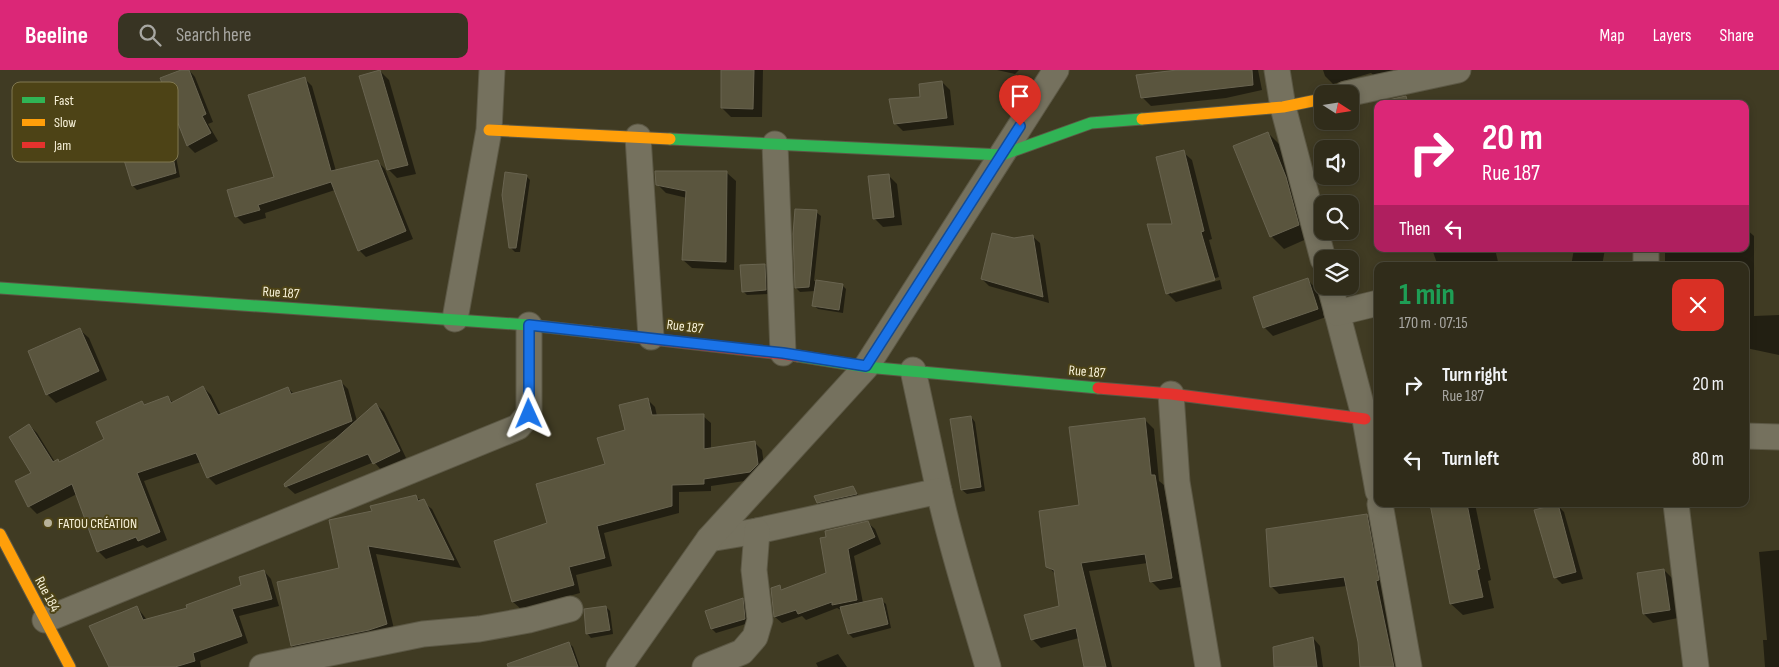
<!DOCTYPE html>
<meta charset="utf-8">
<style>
body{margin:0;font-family:"Sofia Sans Condensed",sans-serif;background:#383423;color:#f1f3f6;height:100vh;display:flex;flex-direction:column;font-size:19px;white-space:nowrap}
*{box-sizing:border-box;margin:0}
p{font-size:16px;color:#a8a7a2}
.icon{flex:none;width:28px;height:28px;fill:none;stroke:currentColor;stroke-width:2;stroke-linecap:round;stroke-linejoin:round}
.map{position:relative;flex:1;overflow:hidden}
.side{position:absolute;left:1374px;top:192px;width:375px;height:245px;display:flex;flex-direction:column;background:#302c1a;border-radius:10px;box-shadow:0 2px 8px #0003,0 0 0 1px #4b4839}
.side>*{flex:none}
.banner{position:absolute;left:1374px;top:30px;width:375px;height:152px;border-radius:10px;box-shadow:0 2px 8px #0003,0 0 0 1px #4b4839;background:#db2777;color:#fff;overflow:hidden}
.needle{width:32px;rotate:102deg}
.buttons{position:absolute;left:1314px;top:15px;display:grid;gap:10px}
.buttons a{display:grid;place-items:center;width:45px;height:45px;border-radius:10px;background:#302c1a;box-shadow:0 2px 8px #0003,0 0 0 1px #4b4839;font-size:25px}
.pin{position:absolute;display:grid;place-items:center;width:42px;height:42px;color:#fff;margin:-51px -21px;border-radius:50% 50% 50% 0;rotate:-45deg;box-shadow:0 0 5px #0007}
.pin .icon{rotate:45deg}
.me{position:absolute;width:55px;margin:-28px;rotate:359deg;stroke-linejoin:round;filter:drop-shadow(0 0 4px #0008)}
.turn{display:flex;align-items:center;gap:18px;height:105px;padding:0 25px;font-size:22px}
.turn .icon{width:65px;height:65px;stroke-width:2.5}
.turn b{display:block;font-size:35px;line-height:42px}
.then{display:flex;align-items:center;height:48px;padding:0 25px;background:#0003;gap:10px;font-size:19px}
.round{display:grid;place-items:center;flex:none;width:52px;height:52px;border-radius:10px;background:#383423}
.headline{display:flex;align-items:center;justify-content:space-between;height:85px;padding:0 25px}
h1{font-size:30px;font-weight:700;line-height:38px;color:#1e9e55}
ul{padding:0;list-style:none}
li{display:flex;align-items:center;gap:15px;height:75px;padding:0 25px}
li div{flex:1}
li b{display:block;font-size:19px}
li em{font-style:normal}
header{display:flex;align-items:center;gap:30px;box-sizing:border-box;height:70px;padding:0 25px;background:#db2777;color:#fff}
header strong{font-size:24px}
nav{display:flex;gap:28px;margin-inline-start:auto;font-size:18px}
.search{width:350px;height:45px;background:#383423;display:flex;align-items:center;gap:12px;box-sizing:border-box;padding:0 18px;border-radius:10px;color:#a8a7a2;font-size:19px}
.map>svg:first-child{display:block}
.shadow{fill:#0007}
.building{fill:#5a553e;stroke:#696450}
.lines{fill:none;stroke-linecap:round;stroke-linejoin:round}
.street-casing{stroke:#5c5845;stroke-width:27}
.fast-casing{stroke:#5c5845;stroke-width:13}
.slow-casing{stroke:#5c5845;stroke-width:13}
.jam-casing{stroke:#5c5845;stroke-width:13}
.street{stroke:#75715e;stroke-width:25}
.fast{stroke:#30b455;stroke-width:11}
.slow{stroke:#ff9f0a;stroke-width:11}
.jam{stroke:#e5322d;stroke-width:11}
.route-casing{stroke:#114b97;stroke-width:12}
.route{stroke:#1a73e8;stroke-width:9}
.poi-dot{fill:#b8b29a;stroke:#4d4316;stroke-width:2}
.labels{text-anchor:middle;stroke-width:4;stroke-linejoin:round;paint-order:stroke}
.street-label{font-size:14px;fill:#f8f2da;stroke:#4d4316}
.poi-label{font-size:14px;fill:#f8f2da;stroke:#4d4316;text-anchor:start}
.key{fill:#4d4316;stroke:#807851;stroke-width:1}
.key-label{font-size:14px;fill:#f8f2da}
</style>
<header>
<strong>Beeline</strong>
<div class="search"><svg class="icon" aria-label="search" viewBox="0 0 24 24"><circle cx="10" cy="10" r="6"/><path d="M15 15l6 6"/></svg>Search here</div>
<nav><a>Map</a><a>Layers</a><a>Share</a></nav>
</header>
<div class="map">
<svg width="1779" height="597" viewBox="0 0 1779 597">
<rect width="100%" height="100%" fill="#403b23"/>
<g class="shadow">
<path d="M184 0H189L195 7 213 52 208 54 218 71 195 83 188 76Z"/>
<path d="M723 0H763L762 47H731L722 38Z"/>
<path d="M997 0H1019L1015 4Z"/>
<path d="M1188 0H1258L1262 20 1226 28 1151 36 1142 27Z"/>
<path d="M1323 0H1403L1381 12 1371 3 1333 14 1325 6Z"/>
<path d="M380 1 389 10 416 104 397 108 388 99Z"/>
<path d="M304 8 312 16 336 101 377 91 385 99 413 169 366 187 359 180 335 120 265 143 266 148 244 154 236 146 276 108Z"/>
<path d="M942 12 950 20 954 55 903 61 895 53Z"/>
<path d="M1268 63 1281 76 1311 167 1284 179 1271 166Z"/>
<path d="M170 78 175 82 180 107 137 120 133 116Z"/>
<path d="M1183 82 1192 90 1212 169 1209 170 1219 207 1171 221V224L1220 210 1222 219 1176 232 1167 223Z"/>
<path d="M727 103 736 111 734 200 692 198 683 190 687 128 666 123 657 114Z"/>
<path d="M888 105 897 114 902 155 883 157 874 148Z"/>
<path d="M526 106 530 110 520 182H515L511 178Z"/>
<path d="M816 142 821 146 814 211 842 215 846 219 843 243 818 239 813 235 815 221 800 222 796 218Z"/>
<path d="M1745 158 1754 166V246L1779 245V285L1746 278 1745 291V196H1665V179H1745Z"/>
<path d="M1032 166 1040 173 1049 233 989 216 982 209 1014 170Z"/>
<path d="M1432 179H1495L1499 196H1438Z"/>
<path d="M1574 179H1605L1602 196H1608H1571Z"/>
<path d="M765 195 769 199 770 224 747 225 743 221Z"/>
<path d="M1308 210 1316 219 1326 247 1273 266 1264 257Z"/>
<path d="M80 260 89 268 107 310 56 333 47 324Z"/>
<path d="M340 311 348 319 357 351 376 334 384 342 407 390 383 402 374 392 295 424 286 416 338 367 216 415 208 407 201 392 144 411 167 470 147 478 143 475 106 489 98 481 77 424 37 444 29 436 33 403 29 355 37 363 55 392 60 393 106 370 142 332 145 335 168 327 173 333 203 317 211 325 221 345 288 318 295 325Z"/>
<path d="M647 329 655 337 657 346H703L711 353V379L754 372 762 380 765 402 758 409 711 416V421L679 422V443L604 463 612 496 576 505 580 523 521 539 513 532 496 471 549 454 606 395Z"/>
<path d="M971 347 975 352 985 421 967 424 962 420Z"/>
<path d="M1145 350 1154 359 1159 411 1164 415 1181 517 1160 520 1151 511 1148 493 1089 501 1112 597H1087L1079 568 1041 578 1032 569 1060 537 1055 504 1048 496 1080 436Z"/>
<path d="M853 418 860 428 822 437 818 433Z"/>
<path d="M416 427 432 439 461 498 376 484 395 563 301 584 292 576 341 499 373 442Z"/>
<path d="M1431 434H1475L1491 510 1488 511 1494 538 1463 545 1451 534Z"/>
<path d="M1557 435 1564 442 1583 509 1562 514 1555 507Z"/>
<path d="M1367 446 1375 454 1400 597H1361L1359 572 1347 516 1279 524 1271 516Z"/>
<path d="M868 453 875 459 881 474 854 486 863 533 881 530 886 534 891 558 853 568 849 564 843 541 837 538 806 550 802 546 782 553 775 547 772 519 779 517 783 520 828 504Z"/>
<path d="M1779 480V597H1765L1763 570H1767L1759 482Z"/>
<path d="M1664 500 1673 509 1678 548 1653 553 1644 544 1638 504Z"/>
<path d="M264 501 271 509 279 536 239 546 248 573 200 591 201 597H111L137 537 147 550 189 539 243 516Z"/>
<path d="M743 529 747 534 749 553 716 563 712 559Z"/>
<path d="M606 537 610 541 613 564 591 568 587 563Z"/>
<path d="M1313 568 1320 576 1323 597H1275Z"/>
<path d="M569 573 573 577 580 597H539Z"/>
<path d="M838 584 847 597H818L816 593Z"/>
</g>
<g class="building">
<path d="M181 0H189L206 44 202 46 211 63 187 76 160 8Z"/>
<path d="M380 0 408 95 387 100 359 6Z"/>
<path d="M721 0H754L753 39 721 38Z"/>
<path d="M1177 0H1252L1253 15 1141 28 1136 5Z"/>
<path d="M305 7 331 101 378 90 406 161 358 181 331 112 258 135 260 140 235 147 227 120 274 107 248 25Z"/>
<path d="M942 11 947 48 894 54 889 29 920 27 919 14Z"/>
<path d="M1406 26 1408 34H1380L1379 32Z"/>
<path d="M1268 62 1286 107 1299 155 1270 167 1233 76Z"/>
<path d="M171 76 176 103 132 116 124 90Z"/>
<path d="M1184 80 1204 161 1201 162 1215 210 1166 224 1147 154H1172L1156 87Z"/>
<path d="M655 101H727L726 192 682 190 686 121 656 115Z"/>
<path d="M505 102 527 105 516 178H509L502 125Z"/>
<path d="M889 104 894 147 873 149 868 106Z"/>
<path d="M795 139 817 140 809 217 795 218 793 164Z"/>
<path d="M992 163 1014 168 1033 165 1043 227 981 209Z"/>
<path d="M765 194 766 220 742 222 740 195Z"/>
<path d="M1308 208 1318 239 1263 258 1253 227Z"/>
<path d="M816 210 843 214 839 240 812 236Z"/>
<path d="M80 258 99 301 46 325 28 281Z"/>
<path d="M341 310 352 351 207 408 196 383 137 403 160 462 138 471 136 467 97 482 72 414 28 437 15 411 31 403 9 367 29 354 53 392 58 389 59 392 104 369 96 352 142 331 144 335 168 326 171 333 203 316 218 345 288 317 291 324Z"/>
<path d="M648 328 652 345 704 344V379L755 371 758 394 750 402 704 409V414L672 415V436L597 456 605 488 569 497 574 515 512 532 494 471 547 453 536 414 605 394 597 368 625 360 619 335Z"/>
<path d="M376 333 400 381 373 394 368 384 285 417 284 414Z"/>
<path d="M971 346 981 417 961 420 950 349Z"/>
<path d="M1145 348 1151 405H1155L1172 508 1150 512 1145 484 1081 493 1106 597H1084L1076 558 1031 570 1024 545 1059 536 1054 500 1046 497 1039 441 1079 435 1069 357Z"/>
<path d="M853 416 857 424 817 433 814 426Z"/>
<path d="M416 425 418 431 424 429 454 490 368 476 387 554 369 560 291 576 277 512 339 498 329 450 372 441 370 436Z"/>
<path d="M1430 434H1467L1480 499 1477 500 1483 527 1450 534Z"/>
<path d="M1558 434 1576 502 1554 508 1534 440Z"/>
<path d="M1367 444 1379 510 1376 511 1394 597H1360L1358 572 1344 507 1270 517 1266 459Z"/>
<path d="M868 451 875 467 848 479 857 530 832 535V532L798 544 796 540 774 547 771 518 780 515 781 520 826 503 820 468 826 467 825 461Z"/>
<path d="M1664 499 1670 540 1643 544 1637 503Z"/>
<path d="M264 500 272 529 232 539 242 566 193 583 195 591 175 597H109L89 556 137 536 143 550 187 538 186 535 241 515 239 507Z"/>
<path d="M743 528 745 549 711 559 705 541Z"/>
<path d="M882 528 888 554 848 564 840 537Z"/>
<path d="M606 536 610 560 586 564 584 539Z"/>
<path d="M1313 567 1317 597H1274L1273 577Z"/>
<path d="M569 572 578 597H508L507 594Z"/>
</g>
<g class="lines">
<g class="street-casing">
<g id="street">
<path d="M1277 0 1283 37 1323 189"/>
<path d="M1346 24 1458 0"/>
<path d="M638 67 651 267"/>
<path d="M775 74 783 283"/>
<path d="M1646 196V179"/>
<path d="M1330 216 1365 349 1378 421"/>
<path d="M1337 243 1378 233"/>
<path d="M455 249 489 60 492 0"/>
<path d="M913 300 939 421"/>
<path d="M1171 324 1177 412 1208 597"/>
<path d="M1745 366 1779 367"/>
<path d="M1380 434 1409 597"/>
<path d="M1676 434 1696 597"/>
<path d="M709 469 757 461 939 421C952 480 971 538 988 597"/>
<path d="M45 550 518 357 529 344V255"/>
<path d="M262 597 423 564 479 559 529 550 570 539"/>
<path d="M619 597 709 469 866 297 1056 0"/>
<path d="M705 597 742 582 755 567 760 550 754 500 757 461"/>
</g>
</g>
<g class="fast-casing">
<g id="fast">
<path d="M670 69 1002 85 1091 53 1142 49"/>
<path d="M0 218 529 255 591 262"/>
<path d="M798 286 866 297 1098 318"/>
</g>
</g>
<g class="slow-casing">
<g id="slow">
<path d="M1142 49 1283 37 1322 29"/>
<path d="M489 60 670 69"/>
<path d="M0 464 70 597"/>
</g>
</g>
<g class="jam-casing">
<g id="jam">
<path d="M591 262 798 286"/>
<path d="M1098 318 1171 324 1365 349"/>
</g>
</g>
<use href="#street" class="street"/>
<use href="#fast" class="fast"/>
<use href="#slow" class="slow"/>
<use href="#jam" class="jam"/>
</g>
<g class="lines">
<g class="route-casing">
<path id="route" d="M529 344V255L783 283 866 296 1020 56"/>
</g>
<use href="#route" class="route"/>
</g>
<circle class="poi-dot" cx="48" cy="453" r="5"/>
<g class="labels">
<g class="street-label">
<text transform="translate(281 222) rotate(4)" y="5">Rue 187</text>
<text transform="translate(685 256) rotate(7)" y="5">Rue 187</text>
<text transform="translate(1087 301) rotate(5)" y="5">Rue 187</text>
<text transform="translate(48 524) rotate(62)" y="5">Rue 184</text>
</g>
<g class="poi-label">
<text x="58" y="458">FATOU CRÉATION</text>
</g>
</g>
<rect x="12" y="12" width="166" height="80" rx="8" class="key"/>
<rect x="22" y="27" width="23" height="6" fill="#30b455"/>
<rect x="22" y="49" width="23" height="7" fill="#ff9f0a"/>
<rect x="22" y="72" width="23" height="6" fill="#e5322d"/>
<g class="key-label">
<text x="54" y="35">Fast</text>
<text x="54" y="57">Slow</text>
<text x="54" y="80">Jam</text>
</g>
</svg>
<div class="buttons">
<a><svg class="needle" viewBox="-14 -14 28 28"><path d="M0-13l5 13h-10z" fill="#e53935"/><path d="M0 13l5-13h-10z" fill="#a8a7a2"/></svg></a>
<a><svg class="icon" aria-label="sound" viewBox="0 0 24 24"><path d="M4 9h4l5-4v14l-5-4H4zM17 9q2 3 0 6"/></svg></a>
<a><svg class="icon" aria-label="search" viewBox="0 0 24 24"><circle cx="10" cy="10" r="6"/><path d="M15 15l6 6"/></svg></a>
<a><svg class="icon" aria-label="layers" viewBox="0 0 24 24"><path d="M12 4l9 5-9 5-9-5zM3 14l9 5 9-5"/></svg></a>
</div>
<div class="pin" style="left:1020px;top:56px;background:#d93025"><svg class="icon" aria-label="arrive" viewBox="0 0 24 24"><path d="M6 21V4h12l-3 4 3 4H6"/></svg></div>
<svg class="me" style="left:529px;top:344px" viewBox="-20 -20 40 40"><path d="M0-17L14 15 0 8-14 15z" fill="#1a73e8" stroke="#fff" stroke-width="4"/></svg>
<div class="banner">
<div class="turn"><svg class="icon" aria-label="right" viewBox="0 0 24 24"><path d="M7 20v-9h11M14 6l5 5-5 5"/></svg><div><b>20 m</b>Rue 187</div></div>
<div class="then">Then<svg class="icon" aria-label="left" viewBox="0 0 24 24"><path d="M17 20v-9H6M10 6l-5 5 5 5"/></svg></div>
</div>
<section class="side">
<div class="headline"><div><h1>1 min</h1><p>170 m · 07:15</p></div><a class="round" style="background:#d93025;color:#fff"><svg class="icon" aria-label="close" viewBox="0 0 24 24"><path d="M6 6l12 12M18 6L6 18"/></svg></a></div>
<ul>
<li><svg class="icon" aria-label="right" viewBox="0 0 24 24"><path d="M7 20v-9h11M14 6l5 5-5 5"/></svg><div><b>Turn right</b><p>Rue 187</p></div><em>20 m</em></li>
<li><svg class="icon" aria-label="left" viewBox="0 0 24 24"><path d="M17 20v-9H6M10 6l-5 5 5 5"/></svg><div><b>Turn left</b></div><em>80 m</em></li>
</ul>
</section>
</div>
